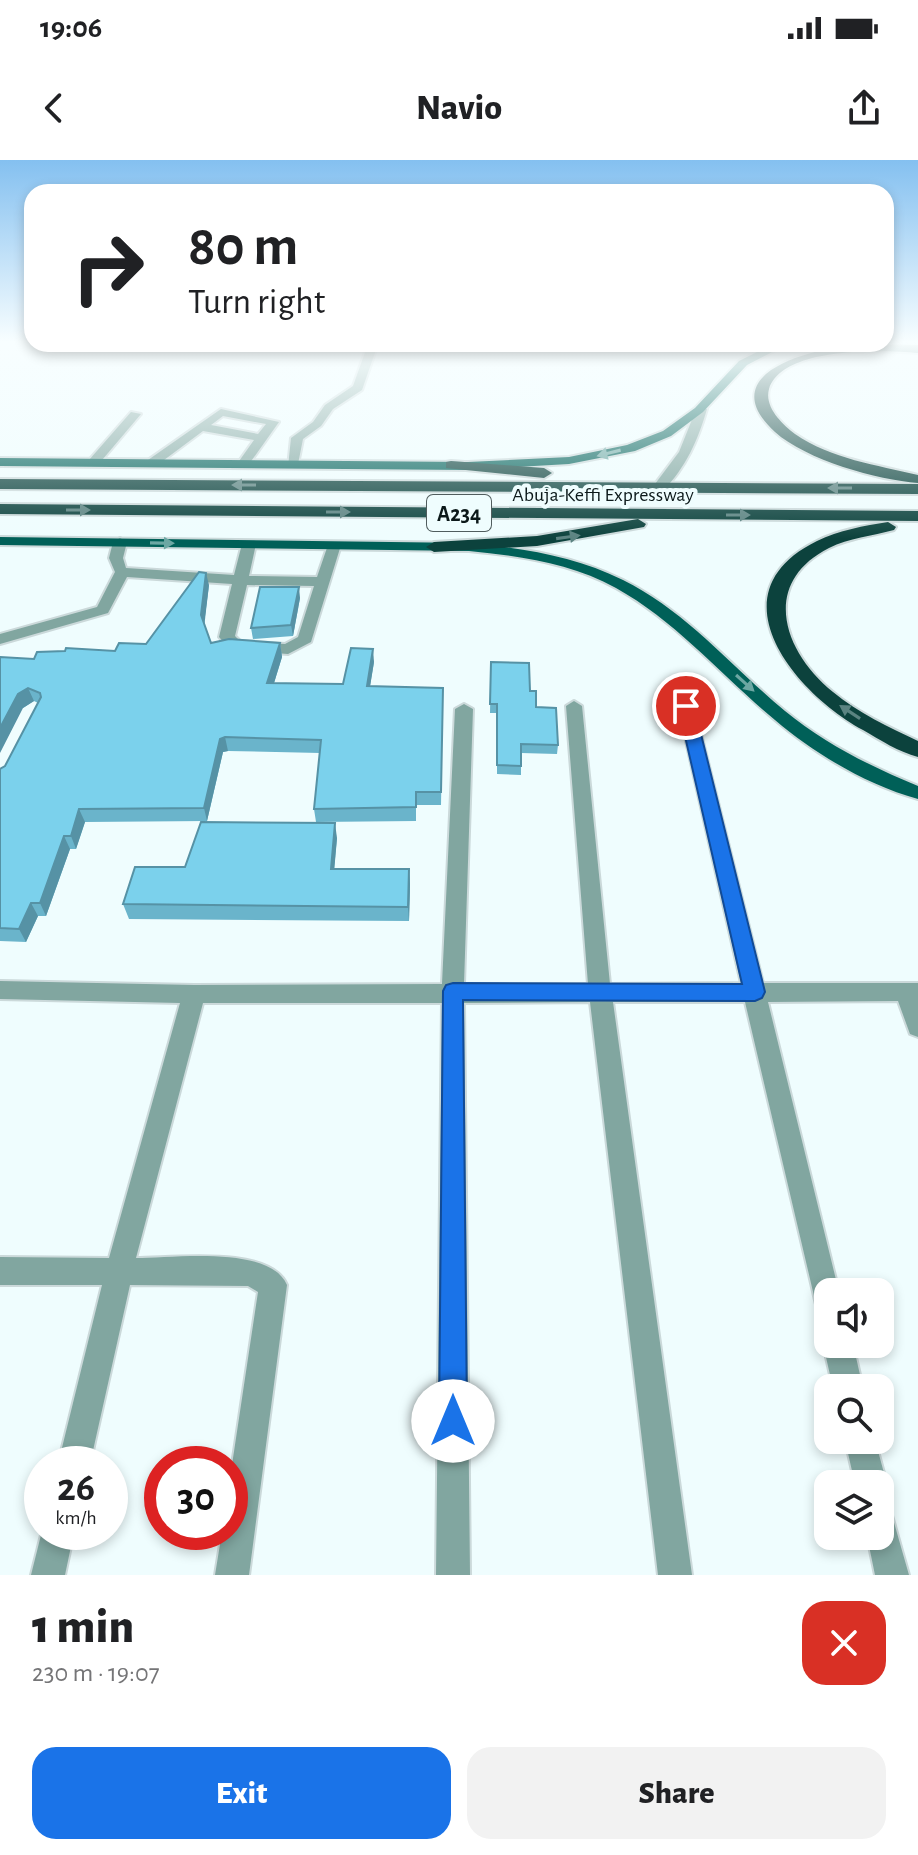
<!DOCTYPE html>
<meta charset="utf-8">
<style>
body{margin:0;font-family:"Alegreya Sans",sans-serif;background:#f2f2f2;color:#202124;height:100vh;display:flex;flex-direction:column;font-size:30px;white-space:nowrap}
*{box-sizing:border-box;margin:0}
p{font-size:26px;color:#757577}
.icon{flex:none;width:44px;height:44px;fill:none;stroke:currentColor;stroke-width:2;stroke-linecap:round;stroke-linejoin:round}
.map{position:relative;height:1415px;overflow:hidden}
.panel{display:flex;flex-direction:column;background:#fff;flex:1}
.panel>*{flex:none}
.banner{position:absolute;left:24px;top:24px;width:870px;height:168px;border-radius:24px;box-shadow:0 4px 12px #0003;background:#fff;color:#202124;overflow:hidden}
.controls{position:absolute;left:814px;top:1118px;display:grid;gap:16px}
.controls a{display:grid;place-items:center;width:80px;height:80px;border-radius:16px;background:#fff;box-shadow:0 4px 12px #0003;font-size:40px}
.speed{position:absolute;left:24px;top:1286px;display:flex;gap:16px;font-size:40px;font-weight:700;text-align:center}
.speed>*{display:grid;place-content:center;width:104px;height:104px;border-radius:50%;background:#fff;box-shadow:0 4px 12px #0003;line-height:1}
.speed small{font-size:20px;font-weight:400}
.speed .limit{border:12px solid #d22;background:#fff;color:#111}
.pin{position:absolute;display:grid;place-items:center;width:68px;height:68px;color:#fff;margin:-34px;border:4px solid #fff;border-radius:50%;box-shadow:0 2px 8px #0007}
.me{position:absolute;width:88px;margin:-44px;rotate:0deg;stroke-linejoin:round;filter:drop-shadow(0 0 6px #0008)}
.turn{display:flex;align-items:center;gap:28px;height:168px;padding:0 32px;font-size:36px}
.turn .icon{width:104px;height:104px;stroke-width:2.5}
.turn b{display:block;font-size:56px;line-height:68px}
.round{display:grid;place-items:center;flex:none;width:84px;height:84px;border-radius:24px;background:#f2f2f2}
.overview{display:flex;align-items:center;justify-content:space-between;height:136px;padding:0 32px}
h1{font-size:48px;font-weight:800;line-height:60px}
.action{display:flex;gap:16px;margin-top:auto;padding:16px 32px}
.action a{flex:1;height:92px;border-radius:24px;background:#1a73e8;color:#fff;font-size:32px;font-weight:800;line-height:92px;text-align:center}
.action a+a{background:#f2f2f2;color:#202124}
.status{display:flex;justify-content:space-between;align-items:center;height:56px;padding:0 40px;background:#fff;direction:ltr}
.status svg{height:22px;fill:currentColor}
header{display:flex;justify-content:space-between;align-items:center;height:104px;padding:0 32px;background:#fff;font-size:36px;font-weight:800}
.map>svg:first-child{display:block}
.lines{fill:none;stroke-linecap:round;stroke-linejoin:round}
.minor-casing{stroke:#cbd9da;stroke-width:4}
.major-casing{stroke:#cbd9da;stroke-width:4}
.highway-casing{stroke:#cbd9da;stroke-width:4}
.minor{fill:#81a6a0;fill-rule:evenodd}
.major{fill:#006058;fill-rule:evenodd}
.highway{fill:#0c423d;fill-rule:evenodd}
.wall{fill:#6ab4cb}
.shaded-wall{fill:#5692a5}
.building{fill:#7bd1ec;stroke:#5692a5;stroke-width:2}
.oneway{fill:#6ca7a3}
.oneway2{fill:#5b8381}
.route{fill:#1a73e8;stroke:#114b97;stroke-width:2}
.labels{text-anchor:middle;stroke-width:8;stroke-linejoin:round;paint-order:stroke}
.far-street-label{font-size:20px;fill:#0c191a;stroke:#effdfe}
.shield{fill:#effdfe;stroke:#505d5e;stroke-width:2}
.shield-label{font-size:22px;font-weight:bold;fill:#0c191a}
</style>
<div class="status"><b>19:06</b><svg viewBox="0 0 49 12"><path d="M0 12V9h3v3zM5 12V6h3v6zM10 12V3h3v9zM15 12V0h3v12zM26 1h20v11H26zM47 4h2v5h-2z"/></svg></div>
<header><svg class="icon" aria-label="back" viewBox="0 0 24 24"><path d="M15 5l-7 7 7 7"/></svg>Navio<svg class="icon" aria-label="share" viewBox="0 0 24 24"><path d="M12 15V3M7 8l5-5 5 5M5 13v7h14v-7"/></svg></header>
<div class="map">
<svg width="918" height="1415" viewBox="0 0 918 1415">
<rect width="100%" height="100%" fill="#effdfe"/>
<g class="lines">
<g class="minor-casing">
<g id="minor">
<path d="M368 184H378L362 230 333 249 321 266 303 279 298 304 288 307 291 278 313 262 325 245 353 226Z"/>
<path d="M741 184H756L768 190 763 193Z"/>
<path d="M697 247 707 249C698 280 686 307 663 331H653L652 328 679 292Z"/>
<path d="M221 249 279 262 247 307 237 304 254 280 203 271 156 306H148V300ZM223 256 266 264 258 274 211 265Z"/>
<path d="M131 252 141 254 97 306H89V300Z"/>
<path d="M120 378 127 382 123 398 126 408 234 415 242 384 254 381 256 384 249 416 317 417 329 382 341 385 311 482 288 494 235 490 229 488 219 477 232 424 127 417 108 453 0 484V474L97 447 115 412 109 398 113 382ZM247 425 314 426 298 477 285 484 240 481 235 476Z"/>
<path d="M574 541 582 546 610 824 741 823 678 546 686 541 694 546 763 823H918V877L910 874 898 841 768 842 839 1132H828V1157L818 1153 745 842H613L692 1415H658L590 842 464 843 470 1415H436L442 843H203L136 1098C174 1098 270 1085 287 1125L249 1415H215L222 1372H230V1318L258 1132 248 1126 130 1125 90 1304H58L102 1125H0V1097L109 1098 180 843 0 839V821L194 825 442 824 455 549 464 544 473 549 464 824H588L566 546Z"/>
<path d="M828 1174V1184H853L863 1228H833L823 1184Z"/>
<path d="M845 1280H875L887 1324 882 1335 880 1324H855Z"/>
<path d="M880 1347 891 1352 909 1415H875L867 1376H880Z"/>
<path d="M42 1371 74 1372 65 1415H31Z"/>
</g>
</g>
<g class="major-casing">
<g id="major">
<path d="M773 184H788L747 205 703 252 671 276 635 291 569 304 468 310 0 306V298L468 302 569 297 627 285 663 271 695 248 739 201Z"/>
<path d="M0 377 469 383C522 388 575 396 623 420 686 451 732 507 785 551 825 584 870 606 918 626V639C867 625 815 594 775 560 722 516 677 462 616 428 571 403 520 396 469 391L0 385Z"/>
</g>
</g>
<g class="highway-casing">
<g id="highway">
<path d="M863 184 918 185V193C883 190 783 186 769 229 764 247 782 264 795 274 831 299 877 305 918 315V323C878 320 806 300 775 272 709 211 818 187 863 184Z"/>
<path d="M451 301 544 308 552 313 544 318 446 308V302Z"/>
<path d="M0 319 918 324V334L0 329Z"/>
<path d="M0 344 918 351V361L0 354Z"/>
<path d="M638 359 646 364 644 367 537 386 434 392 426 387 434 382 537 376Z"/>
<path d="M888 362 896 367 894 370C872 376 849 378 829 388 760 423 783 492 833 532 858 553 889 567 918 581V597C899 592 880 580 863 570 795 533 711 433 817 381 839 370 864 366 888 362Z"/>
</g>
</g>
<use href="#minor" class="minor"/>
<use href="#major" class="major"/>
<use href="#highway" class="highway"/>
</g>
<g class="wall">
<path d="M209 425 204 464 211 483H280L282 497 274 523 343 524 374 502 370 526 443 528 441 645H416V661L316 662 314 649 320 593 228 591 223 592 207 661 85 662 76 689H70L46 756H38L26 782 0 781V609L5 606 38 543 34 541 23 548 34 499 115 491 146 484Z"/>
<path d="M300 438 293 476 253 479 251 468Z"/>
<path d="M491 502 530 531 536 547 558 585 557 594 521 593V615L497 614V553H490Z"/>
<path d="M337 678 334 709H409L410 724 409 761 129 759 123 744Z"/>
</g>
<g class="shaded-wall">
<path d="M206 413 209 425 204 468 201 455Z"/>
<path d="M299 427 300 438 293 476 291 465Z"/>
<path d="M280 483 282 497 270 536 267 523Z"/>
<path d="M373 489 374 502 368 539 367 526Z"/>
<path d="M28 528 34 541 23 548 0 593V568L18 534Z"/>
<path d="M225 577 228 591 223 592 207 661 204 648 220 579Z"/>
<path d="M79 649 85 662 76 689 71 676Z"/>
<path d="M335 663 337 678 333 724 331 709Z"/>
<path d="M64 676 70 689 46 756 40 743Z"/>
<path d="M409 709 410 724 409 761 408 747Z"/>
<path d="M31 743 38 756 26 782 19 769Z"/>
</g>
<g class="building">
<path d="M199 412 206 413 201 455 211 483 229 479 280 483 267 523 343 524 351 488 373 489 367 526 443 528 441 632H416V647L314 649 321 580 225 577 220 579 204 648 79 649 71 676H64L40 743H31L19 769 0 768V609L5 606 41 537 40 533 28 528 18 534 0 568V497L34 499 37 492 65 491 66 488 115 491 119 483 146 484Z"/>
<path d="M260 427H299L291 465 251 468Z"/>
<path d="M491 502 529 503 530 531H536V547L556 548 558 585 521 584V606L497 605V544H490Z"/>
<path d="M201 662 335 663 331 709H409L408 747 123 744 135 707H185Z"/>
</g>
<defs><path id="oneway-solid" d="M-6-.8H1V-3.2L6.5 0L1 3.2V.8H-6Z" transform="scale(2)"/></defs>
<g class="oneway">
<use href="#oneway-solid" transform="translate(609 293) rotate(166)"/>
<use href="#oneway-solid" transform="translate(162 383) rotate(1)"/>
<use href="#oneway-solid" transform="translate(745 523) rotate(42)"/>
</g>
<g class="oneway2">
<use href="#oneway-solid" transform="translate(244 325) rotate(-180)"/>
<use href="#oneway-solid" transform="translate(840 328) rotate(-180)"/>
<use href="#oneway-solid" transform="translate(78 350)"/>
<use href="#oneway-solid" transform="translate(338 352)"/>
<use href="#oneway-solid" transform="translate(738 355)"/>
<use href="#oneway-solid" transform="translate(568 377) rotate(-8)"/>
<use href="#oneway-solid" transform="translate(850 552) rotate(-147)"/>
</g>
<linearGradient id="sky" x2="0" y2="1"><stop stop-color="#84c0f0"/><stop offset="0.48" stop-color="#f8feff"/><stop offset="1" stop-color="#f8feff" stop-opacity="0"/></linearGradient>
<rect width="918" height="379" fill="url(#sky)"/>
<path class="route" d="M686 541 694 546 765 832 762 838 755 841 463 840 467 1261 463 1271 453 1275 443 1271 439 1261 443 831 446 825 453 823 742 824 678 546Z"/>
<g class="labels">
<g class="far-street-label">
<text x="603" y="341">Abuja-Keffi Expressway</text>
</g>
<rect class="shield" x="427" y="335" width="64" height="36" rx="6"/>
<g class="shield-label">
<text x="459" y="361">A234</text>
</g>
</g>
</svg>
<div class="controls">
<a><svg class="icon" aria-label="sound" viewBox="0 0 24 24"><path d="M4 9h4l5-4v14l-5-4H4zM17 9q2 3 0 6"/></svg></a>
<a><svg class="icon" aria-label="search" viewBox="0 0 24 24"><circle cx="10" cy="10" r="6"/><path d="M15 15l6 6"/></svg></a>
<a><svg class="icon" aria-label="layers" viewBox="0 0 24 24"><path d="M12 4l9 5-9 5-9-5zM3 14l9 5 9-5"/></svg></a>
</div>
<div class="speed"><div>26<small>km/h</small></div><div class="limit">30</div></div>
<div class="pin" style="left:686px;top:546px;background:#d93025"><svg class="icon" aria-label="arrive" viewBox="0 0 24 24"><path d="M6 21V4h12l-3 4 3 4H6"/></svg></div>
<svg class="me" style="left:453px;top:1261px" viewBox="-20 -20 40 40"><circle r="19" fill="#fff"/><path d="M0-13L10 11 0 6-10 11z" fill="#1a73e8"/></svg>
<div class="banner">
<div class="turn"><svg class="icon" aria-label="right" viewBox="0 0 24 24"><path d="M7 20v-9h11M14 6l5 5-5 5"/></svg><div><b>80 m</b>Turn right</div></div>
</div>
</div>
<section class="panel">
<div class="overview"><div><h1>1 min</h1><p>230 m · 19:07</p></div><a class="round" style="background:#d93025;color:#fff"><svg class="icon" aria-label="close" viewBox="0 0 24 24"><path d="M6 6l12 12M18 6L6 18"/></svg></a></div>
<div class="action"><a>Exit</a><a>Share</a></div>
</section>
